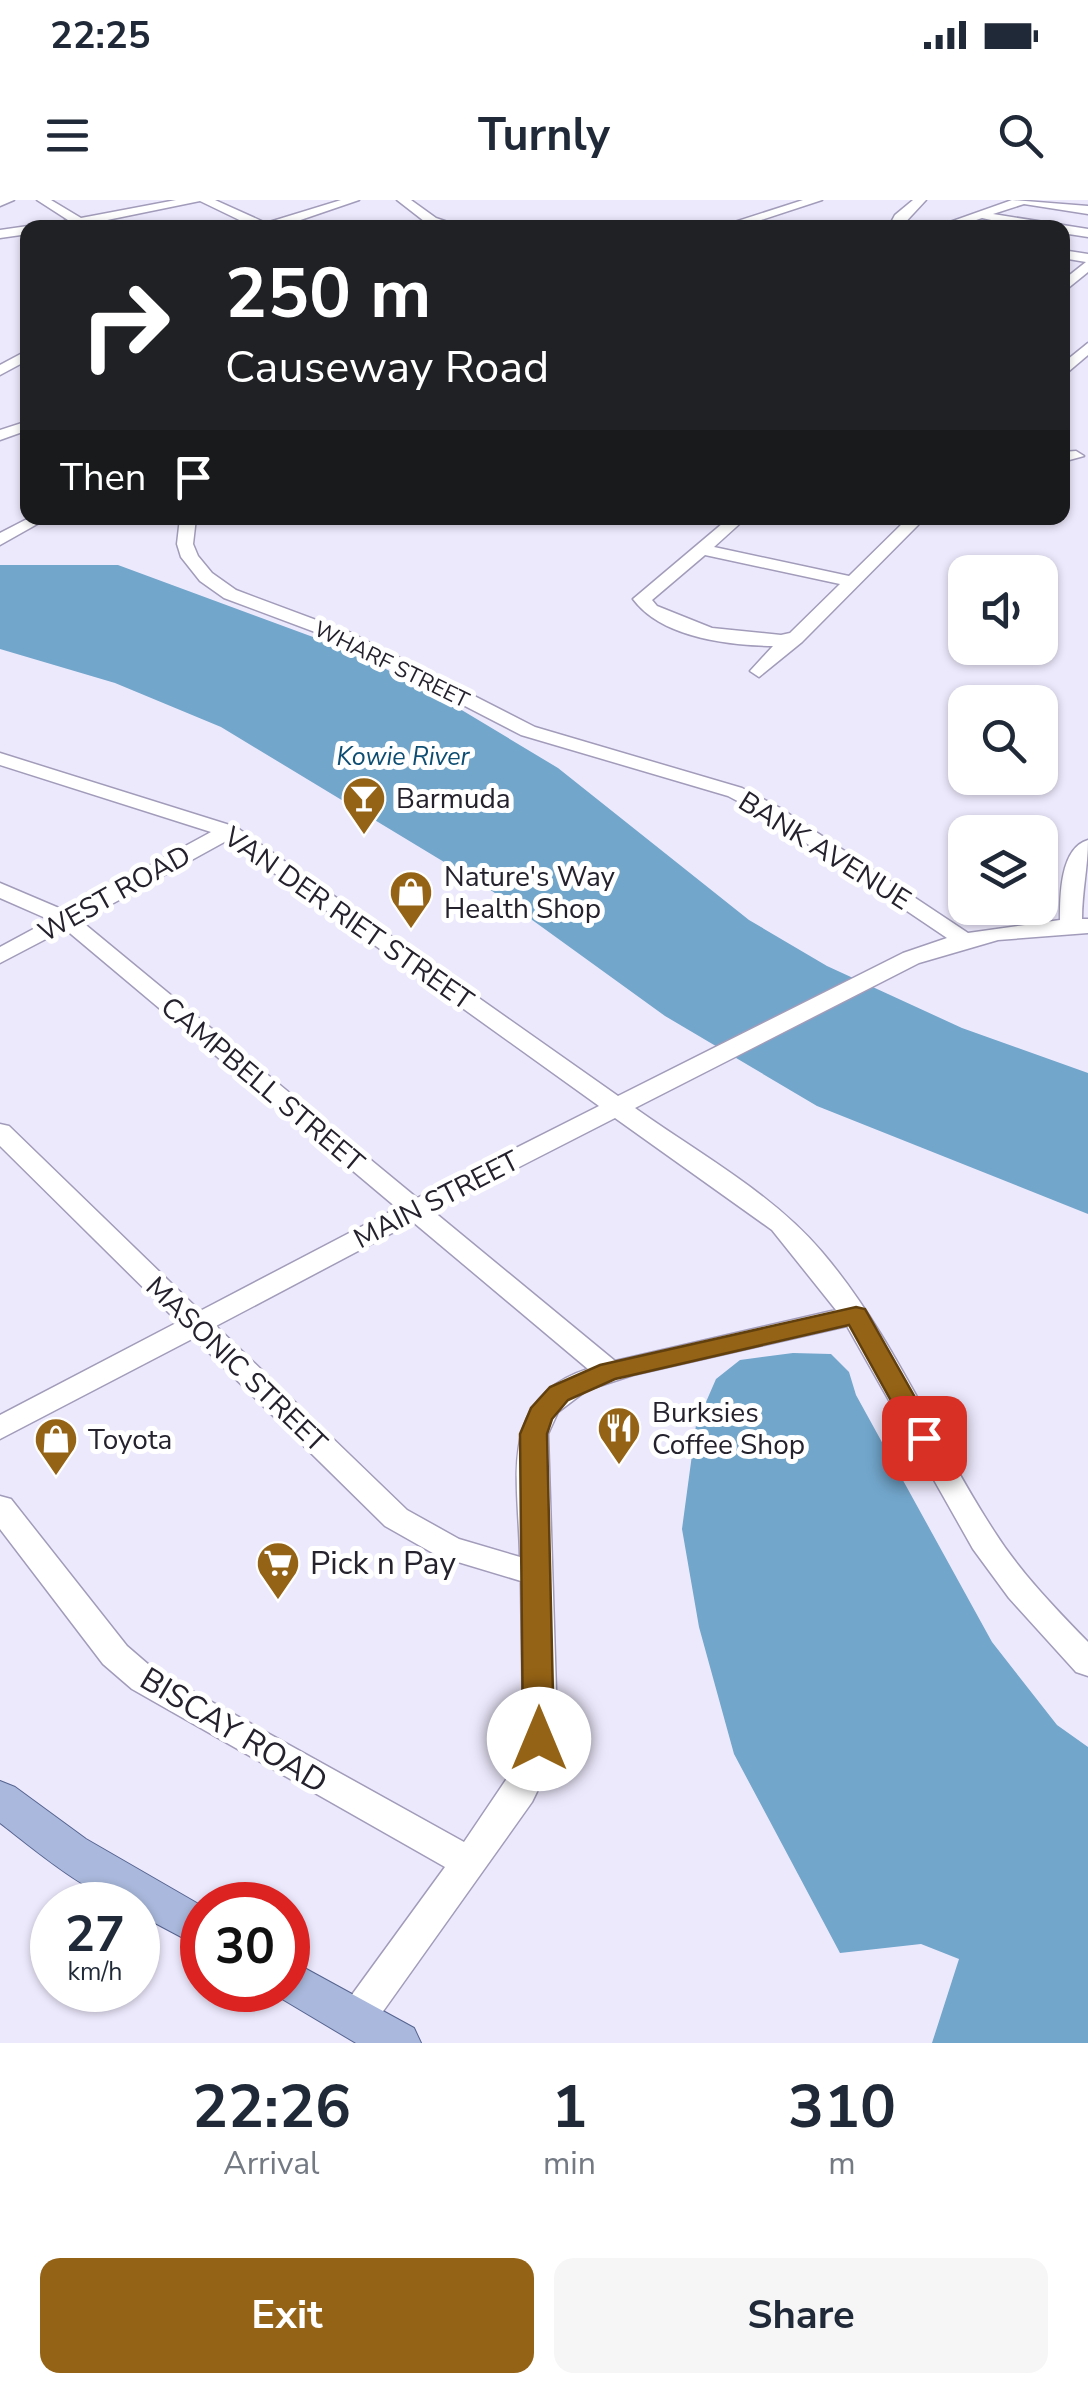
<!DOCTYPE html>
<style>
body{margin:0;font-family:"Nunito Sans",sans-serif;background:#f6f6f7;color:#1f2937;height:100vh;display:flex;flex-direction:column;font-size:38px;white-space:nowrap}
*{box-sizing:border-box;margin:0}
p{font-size:32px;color:#747a83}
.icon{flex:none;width:55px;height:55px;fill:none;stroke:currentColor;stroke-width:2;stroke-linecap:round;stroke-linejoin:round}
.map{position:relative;height:1843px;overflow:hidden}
.sheet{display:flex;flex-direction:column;background:#fff;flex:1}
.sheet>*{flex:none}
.hud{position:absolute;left:20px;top:20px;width:1050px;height:305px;border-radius:20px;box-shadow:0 2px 8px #0004;background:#202124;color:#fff;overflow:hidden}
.fabs{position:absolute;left:948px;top:355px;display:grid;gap:20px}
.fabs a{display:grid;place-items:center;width:110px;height:110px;border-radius:20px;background:#fff;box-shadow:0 2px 8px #0004;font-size:50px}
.speed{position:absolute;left:30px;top:1682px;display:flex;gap:20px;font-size:50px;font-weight:700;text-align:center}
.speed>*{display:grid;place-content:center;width:130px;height:130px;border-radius:50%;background:#fff;box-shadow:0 2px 8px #0004;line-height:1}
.speed small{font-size:25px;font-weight:400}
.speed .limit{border:15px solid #d22;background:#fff;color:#111}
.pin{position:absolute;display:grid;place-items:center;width:85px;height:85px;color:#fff;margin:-42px;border-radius:20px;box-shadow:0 5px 15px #0006}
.me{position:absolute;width:110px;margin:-55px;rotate:0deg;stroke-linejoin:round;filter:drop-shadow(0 0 8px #0008)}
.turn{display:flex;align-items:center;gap:35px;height:210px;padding:0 40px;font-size:45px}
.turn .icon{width:130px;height:130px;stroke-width:2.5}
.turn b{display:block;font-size:70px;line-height:85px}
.then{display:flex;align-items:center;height:95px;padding:0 40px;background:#0003;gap:20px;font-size:38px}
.eta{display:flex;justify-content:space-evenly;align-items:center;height:170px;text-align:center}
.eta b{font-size:60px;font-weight:700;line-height:70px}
.cta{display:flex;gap:20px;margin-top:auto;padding:20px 40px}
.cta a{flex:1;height:115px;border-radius:20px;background:#956315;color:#fff;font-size:40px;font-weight:700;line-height:115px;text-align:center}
.cta a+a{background:#f6f6f7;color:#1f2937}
.status{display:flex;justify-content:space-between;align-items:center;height:70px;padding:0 50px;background:#fff;direction:ltr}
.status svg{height:28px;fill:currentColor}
header{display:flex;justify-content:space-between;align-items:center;height:130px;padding:0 40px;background:#fff;font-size:45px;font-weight:700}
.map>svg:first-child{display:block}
.water{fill:#72a6cb}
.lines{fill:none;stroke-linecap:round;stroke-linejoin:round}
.minor-casing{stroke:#a29cba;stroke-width:3}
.major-casing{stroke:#566490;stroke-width:2}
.minor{fill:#fff;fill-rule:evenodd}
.major{fill:#a9b8dc;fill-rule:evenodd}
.route{fill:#956315;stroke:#61400e;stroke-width:2.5}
.labels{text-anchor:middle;stroke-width:10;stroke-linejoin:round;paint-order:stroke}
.far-street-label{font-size:22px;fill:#25222e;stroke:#fff}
.far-water-label{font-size:25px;font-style:italic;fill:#0e4d72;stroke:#fff}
.poi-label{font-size:28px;fill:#25222e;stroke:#fff;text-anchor:start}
.street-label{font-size:28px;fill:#25222e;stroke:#fff}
.near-poi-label{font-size:32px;fill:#25222e;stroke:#fff;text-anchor:start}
.near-street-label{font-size:32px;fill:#25222e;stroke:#fff}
</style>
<div class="status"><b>22:25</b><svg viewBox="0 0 49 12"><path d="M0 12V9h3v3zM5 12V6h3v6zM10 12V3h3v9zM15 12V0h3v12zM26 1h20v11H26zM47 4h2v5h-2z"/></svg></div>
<header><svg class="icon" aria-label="menu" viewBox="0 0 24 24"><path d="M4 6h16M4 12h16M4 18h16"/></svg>Turnly<svg class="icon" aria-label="search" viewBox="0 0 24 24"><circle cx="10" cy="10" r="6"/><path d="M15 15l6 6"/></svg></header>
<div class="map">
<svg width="1088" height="1843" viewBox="0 0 1088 1843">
<rect width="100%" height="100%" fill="#ede9fd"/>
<g class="water">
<path d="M0 365H118L351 451 440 497 558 568 749 720 827 766 962 828 1088 873V1014L817 906 665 816 492 691 221 527 115 483 0 449Z"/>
<path d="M793 1153 831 1154 849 1172 856 1195 992 1442 1057 1525 1088 1547V1843H932L959 1759 921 1744 840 1753 734 1554 699 1427 682 1329 696 1225 716 1179 740 1160Z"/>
</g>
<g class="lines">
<g class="minor-casing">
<g id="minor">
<path d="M0 0H14L0 6Z"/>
<path d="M37 0H51L81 18 176 0H215L266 23 341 0H359L277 28H256L200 1 68 28H40L68 20Z"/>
<path d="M397 0H411L436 18 465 28H400L424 21Z"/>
<path d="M803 0H822L737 28H716Z"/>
<path d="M913 0H926L900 28H888L895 15Z"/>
<path d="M1012 0 1088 6V14L1024 4 993 14 1088 29V37L1062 33V28H1028L982 18 953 28H933Z"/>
<path d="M28 26 32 28H28V34L0 38V30Z"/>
<path d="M1062 50 1088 54V72L1062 93V81L1086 62 1062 58Z"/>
<path d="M1088 143V155L1062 177V164Z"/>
<path d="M28 150V160L0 175V165Z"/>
<path d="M28 221V230L0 240V230Z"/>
<path d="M1062 252 1076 251 1084 256 1062 262Z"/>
<path d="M29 318H48L0 345V333Z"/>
<path d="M180 318H196L193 344 198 356 212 373 236 390 351 433 535 527 742 588 780 608 968 733 1060 720C1060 696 1060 648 1088 640 1088 667 1082 691 1082 719H1088V733L998 740 919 763 635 908C698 953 772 993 822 1052 893 1135 934 1239 994 1331 1020 1372 1054 1407 1088 1442V1476L1076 1472 1009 1398 973 1349 847 1126 633 1175 587 1190 558 1212 548 1234 557 1522 550 1565 532 1602 369 1831 356 1836 343 1831 337 1819 343 1807 445 1667 132 1489 103 1464 0 1329V1296L11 1299 127 1446 156 1471 464 1642 516 1565 523 1522 521 1381 438 1356 385 1326 194 1138 0 1239V1215L178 1122 0 946V924L9 926 200 1111 397 1008 65 729 0 763V747L50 720 0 698V683L66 711 211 632 0 565V553L236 627 618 896 903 753 947 738 766 616 728 596 521 535 339 441 224 398 200 381 181 357 177 344ZM228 640 599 906 417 998 81 721ZM615 918 772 1030 836 1110 615 1161 433 1011ZM413 1022 588 1169C496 1198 519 1280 520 1357L459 1339 407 1310 216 1126Z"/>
<path d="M729 318H746L714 347 849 376 908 318H925L802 442 759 477 750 471 773 446C728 445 662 438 633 399ZM705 355 840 384 790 433 781 435 712 428 657 406 652 400Z"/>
</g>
</g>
<g class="major-casing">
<g id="major">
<path d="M0 1581 15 1587 86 1639 202 1706V1748L138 1714V1705C98 1705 32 1647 0 1623Z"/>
<path d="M288 1759 414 1828 421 1843H356L272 1793 271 1790H288Z"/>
</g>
</g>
<use href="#minor" class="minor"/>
<use href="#major" class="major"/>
</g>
<path class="route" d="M856 1107 865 1109 938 1238 934 1244H915L849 1125 615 1179 568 1200 552 1219 547 1234 554 1539 550 1548 539 1552 528 1548 523 1539 520 1234 531 1208 550 1187 600 1165Z"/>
<defs>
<g id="bar-pin" transform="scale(2.25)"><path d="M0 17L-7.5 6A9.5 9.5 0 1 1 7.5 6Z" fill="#956315" stroke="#fff"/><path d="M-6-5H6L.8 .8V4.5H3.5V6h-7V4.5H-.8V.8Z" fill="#fff"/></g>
<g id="shop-pin" transform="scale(2.25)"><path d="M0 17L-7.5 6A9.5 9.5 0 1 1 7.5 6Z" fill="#956315" stroke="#fff"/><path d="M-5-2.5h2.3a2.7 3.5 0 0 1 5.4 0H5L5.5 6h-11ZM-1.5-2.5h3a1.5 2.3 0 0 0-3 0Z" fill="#fff"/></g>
<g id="restaurant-pin" transform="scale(2.25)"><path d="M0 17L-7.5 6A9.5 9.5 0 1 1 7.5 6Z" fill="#956315" stroke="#fff"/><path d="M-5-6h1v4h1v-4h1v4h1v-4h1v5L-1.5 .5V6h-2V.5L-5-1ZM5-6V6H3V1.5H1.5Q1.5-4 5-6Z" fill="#fff"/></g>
<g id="supermarket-pin" transform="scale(2.25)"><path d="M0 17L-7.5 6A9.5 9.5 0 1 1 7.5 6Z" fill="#956315" stroke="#fff"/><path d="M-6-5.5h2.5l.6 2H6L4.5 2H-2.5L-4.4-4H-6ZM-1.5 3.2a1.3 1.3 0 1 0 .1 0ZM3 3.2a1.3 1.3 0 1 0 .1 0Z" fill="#fff"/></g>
</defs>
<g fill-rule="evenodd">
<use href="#bar-pin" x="364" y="598"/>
<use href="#shop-pin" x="411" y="692"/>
<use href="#restaurant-pin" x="619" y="1228"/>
<use href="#shop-pin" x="56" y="1239"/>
<use href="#supermarket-pin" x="278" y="1363"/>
</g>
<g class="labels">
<g class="far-street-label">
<text transform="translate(392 464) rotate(26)" y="8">WHARF STREET</text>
</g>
<g class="far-water-label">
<text x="403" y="565">Kowie River</text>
</g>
<g class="poi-label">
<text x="396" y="608">Barmuda</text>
<text x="444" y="686">Nature's Way<tspan x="444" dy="32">Health Shop</tspan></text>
<text x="652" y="1222">Burksies<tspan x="652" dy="32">Coffee Shop</tspan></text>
<text x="88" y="1249">Toyota</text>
</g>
<g class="street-label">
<text transform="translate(825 650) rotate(32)" y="10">BANK AVENUE</text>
<text transform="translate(114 693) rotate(-29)" y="10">WEST ROAD</text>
<text transform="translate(349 718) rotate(35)" y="10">VAN DER RIET STREET</text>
<text transform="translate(263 884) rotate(40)" y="10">CAMPBELL STREET</text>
<text transform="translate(436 999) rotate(-27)" y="10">MAIN STREET</text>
<text transform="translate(237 1164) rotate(44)" y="10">MASONIC STREET</text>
</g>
<g class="near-poi-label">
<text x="310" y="1374">Pick n Pay</text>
</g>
<g class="near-street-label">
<text transform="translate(234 1530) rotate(31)" y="11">BISCAY ROAD</text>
</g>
</g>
</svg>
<div class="fabs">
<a><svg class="icon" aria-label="sound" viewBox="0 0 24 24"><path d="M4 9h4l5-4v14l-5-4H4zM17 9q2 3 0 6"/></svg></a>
<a><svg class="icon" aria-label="search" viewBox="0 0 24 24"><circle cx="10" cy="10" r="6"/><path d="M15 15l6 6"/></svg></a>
<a><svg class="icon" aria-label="layers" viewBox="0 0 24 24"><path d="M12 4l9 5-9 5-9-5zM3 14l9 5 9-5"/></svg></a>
</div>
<div class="speed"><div>27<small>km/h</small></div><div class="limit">30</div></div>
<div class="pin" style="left:924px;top:1238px;background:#d93025"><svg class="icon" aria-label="arrive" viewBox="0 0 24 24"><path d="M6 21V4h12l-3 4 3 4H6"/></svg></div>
<svg class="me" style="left:539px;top:1539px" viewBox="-20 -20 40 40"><circle r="19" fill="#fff"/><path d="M0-13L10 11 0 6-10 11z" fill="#956315"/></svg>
<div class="hud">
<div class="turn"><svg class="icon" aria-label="right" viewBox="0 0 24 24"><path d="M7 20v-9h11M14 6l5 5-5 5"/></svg><div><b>250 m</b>Causeway Road</div></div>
<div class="then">Then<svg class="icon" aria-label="arrive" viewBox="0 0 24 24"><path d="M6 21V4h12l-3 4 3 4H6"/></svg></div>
</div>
</div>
<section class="sheet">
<div class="eta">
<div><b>22:26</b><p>Arrival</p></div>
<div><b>1</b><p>min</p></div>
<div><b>310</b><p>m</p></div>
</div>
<div class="cta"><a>Exit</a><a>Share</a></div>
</section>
